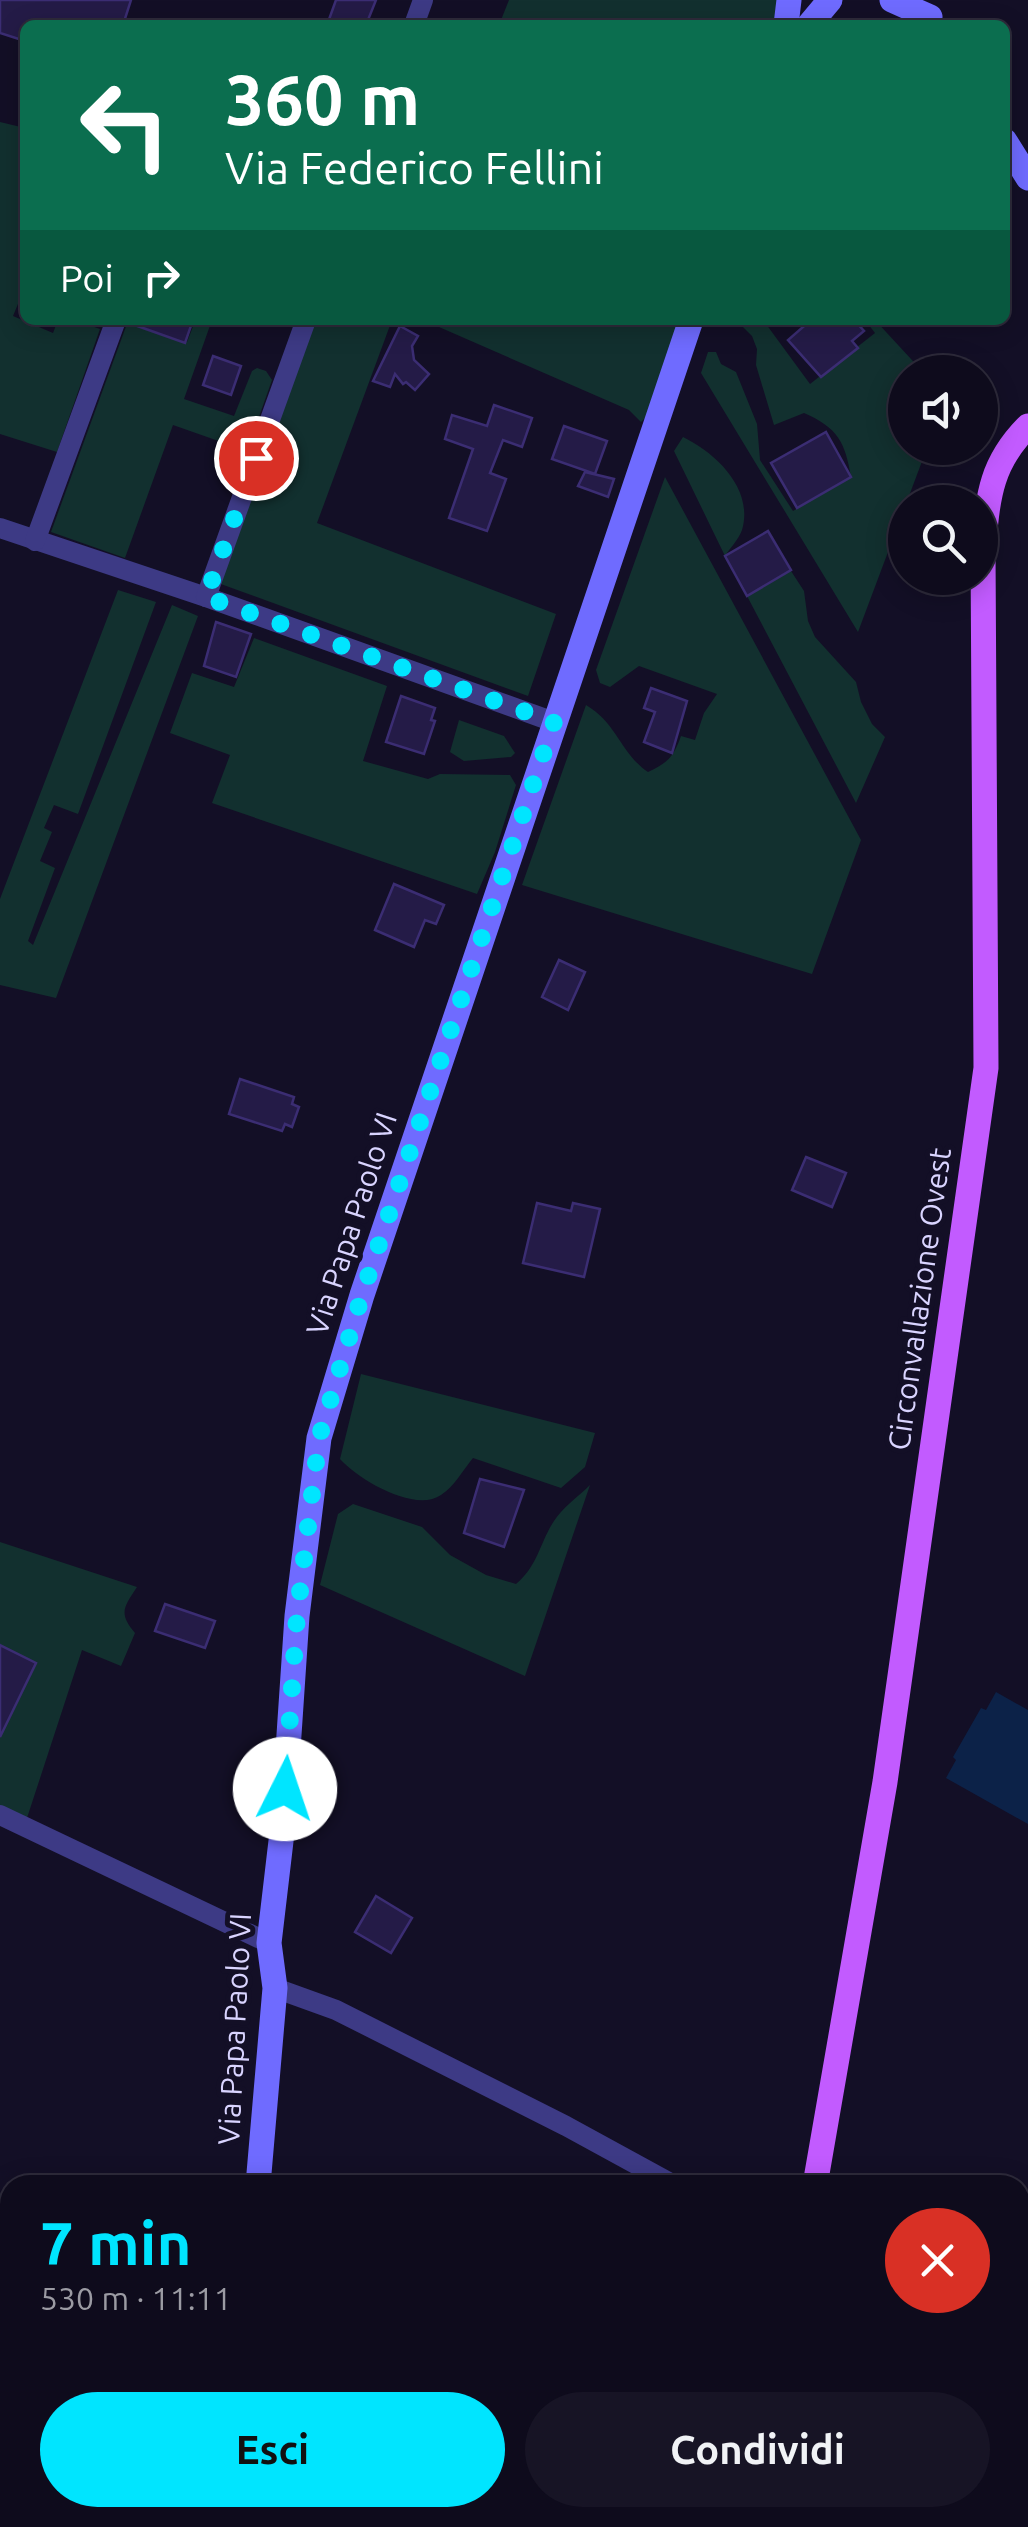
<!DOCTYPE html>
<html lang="it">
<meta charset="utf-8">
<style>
body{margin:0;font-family:Ubuntu,sans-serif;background:#171425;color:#f1f3f6;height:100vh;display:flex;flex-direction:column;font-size:38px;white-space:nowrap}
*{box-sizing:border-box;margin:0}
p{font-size:32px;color:#9b9ba3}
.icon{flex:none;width:55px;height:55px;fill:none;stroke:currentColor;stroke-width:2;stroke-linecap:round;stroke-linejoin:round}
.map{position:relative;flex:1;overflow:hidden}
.details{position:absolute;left:0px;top:2175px;width:1030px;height:352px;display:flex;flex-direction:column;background:#0e0b1c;border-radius:30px 30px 0 0;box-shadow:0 5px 25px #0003,0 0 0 2px #2e2b3b}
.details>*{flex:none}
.hud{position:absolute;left:20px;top:20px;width:990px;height:305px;border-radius:15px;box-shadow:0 5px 25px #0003,0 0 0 2px #2e2b3b;background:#0b6e4f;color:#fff;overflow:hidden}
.fabs{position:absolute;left:888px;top:355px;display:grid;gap:20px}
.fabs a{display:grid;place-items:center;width:110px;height:110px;border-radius:50%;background:#0e0b1c;box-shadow:0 5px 25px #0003,0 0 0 2px #2e2b3b;font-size:50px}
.pin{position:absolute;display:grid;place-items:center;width:85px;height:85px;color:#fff;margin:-42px;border:5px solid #fff;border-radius:50%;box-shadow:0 2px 10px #0007}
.me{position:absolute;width:110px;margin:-55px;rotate:4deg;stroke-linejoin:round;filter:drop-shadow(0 0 8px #0008)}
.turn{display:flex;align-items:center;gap:35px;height:210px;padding:0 40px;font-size:45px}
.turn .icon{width:130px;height:130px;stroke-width:2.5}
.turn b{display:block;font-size:70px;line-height:85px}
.then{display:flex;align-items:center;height:95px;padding:0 40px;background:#0003;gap:20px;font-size:38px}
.round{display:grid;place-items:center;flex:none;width:105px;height:105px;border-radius:52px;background:#171425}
.headline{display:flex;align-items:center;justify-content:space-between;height:170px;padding:0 40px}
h1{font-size:60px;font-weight:700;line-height:75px;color:#00e5ff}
.cta{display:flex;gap:20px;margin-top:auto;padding:20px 40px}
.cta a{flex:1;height:115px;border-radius:60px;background:#00e5ff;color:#111;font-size:40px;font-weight:700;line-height:115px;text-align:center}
.cta a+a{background:#171425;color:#f1f3f6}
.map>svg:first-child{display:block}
.green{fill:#12302f}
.water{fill:#0c2248}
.building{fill:#241b47;stroke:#3b2d73;stroke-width:2.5}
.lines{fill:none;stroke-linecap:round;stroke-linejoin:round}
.street{stroke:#3d3a85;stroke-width:20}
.secondary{stroke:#6f6bff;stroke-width:25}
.primary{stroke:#c25bff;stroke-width:25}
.route{stroke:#00e5ff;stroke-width:18;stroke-dasharray:0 32.4}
.labels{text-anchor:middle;stroke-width:10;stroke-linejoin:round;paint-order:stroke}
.street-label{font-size:30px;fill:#d9d4ff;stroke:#130f26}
</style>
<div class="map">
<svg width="1028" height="2527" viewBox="0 0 1028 2527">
<rect width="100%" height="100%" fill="#130f26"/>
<g class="green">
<path d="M509 0H779L777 25H499Z"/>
<path d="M0 122 25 128V287L13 316 53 333 58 320H74L100 329 57 452 0 434Z"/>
<path d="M184 320H212L184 399 234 416 252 371 257 368 266 371 272 380 247 451 173 425 125 558 51 532 128 321 187 342 194 324Z"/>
<path d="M314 320H392L317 523 556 614 528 696 218 583Z"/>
<path d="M423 320H681L647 416 641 422 629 410Z"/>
<path d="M736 320H768L766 324 810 384 875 333 865 320H875L923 372H905V448H927L858 632 701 373 708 352H716L721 364 736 372 757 424 760 460 793 511 851 477C845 442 838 428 804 413L774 425 756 365 757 349 752 336Z"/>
<path d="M683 437C716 453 754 489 742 530 739 539 730 548 725 556L674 451Z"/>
<path d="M665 477 861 840 812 974 522 885 586 705C618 724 620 753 648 772 668 763 674 756 681 736L695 740 704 713 717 694 639 666 610 687 600 683 596 670Z"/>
<path d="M791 571 804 591 808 621 815 637 856 682 861 702 872 724 885 737 856 803 747 596Z"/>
<path d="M118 590 156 602 78 814 54 805 44 828 52 832 40 861 55 868 28 941 33 945 172 605 198 616 56 998 0 985V899Z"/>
<path d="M254 638 387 686 363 761 428 779 440 774 510 775 516 785 495 852 477 894 212 803 230 755 170 733 192 673 234 687Z"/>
<path d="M459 720 504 736 515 753 511 757 464 761 450 752Z"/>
<path d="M361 1374 595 1433 585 1467 561 1488 473 1458C463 1470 454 1487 441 1495 415 1513 359 1480 340 1459Z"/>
<path d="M590 1485 525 1676 320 1585 338 1514 353 1504 422 1527 450 1555 486 1575 516 1584C538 1566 540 1542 554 1521 562 1508 579 1496 590 1485Z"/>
<path d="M0 1542 137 1587C124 1607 118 1613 135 1633L121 1666 82 1650 26 1821 0 1808Z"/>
</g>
<path class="water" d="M996 1692 1028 1710V1824L946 1778 956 1760 953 1757 981 1708 986 1710Z"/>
<g class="building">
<path d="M0 0H131L123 25H25V41L0 33Z"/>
<path d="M336 0H376L366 25H327Z"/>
<path d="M129 320H193L185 343 129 323Z"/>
<path d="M811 320H854L864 331 852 341 858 348 821 377 788 340Z"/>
<path d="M400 326 418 336 412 346 414 360 429 374 415 390 406 382 403 384 395 374 390 387 373 381Z"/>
<path d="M213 356 241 366 231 395 203 385Z"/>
<path d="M494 405 532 418 522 447 503 440 490 473 506 479 487 531 449 518 473 449 445 439 452 415 487 426Z"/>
<path d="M564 426 607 441 595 474 552 459Z"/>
<path d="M826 432 851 477 797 508 771 463Z"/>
<path d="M585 472 614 479 608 497 578 486Z"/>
<path d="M768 531 791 570 747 596 725 556Z"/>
<path d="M216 622 251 634 236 677 204 666Z"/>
<path d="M651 688 687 701 672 753 644 742 655 712 644 708Z"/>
<path d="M401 696 435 708 431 720 435 721 424 754 386 742Z"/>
<path d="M394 884 444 905 436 924 425 920 414 947 375 930Z"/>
<path d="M559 960 585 972 568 1010 542 997Z"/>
<path d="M240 1079 294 1097 292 1104 299 1107 292 1127 285 1124 282 1131 229 1114Z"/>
<path d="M806 1157 846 1173 832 1207 792 1190Z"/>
<path d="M537 1203 571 1211 573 1203 600 1209 584 1277 523 1263Z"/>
<path d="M480 1479 524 1490 504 1547 464 1533Z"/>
<path d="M165 1604 215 1621 205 1648 155 1631Z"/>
<path d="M0 1645 36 1663 0 1737Z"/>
<path d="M376 1896 412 1918 391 1953 355 1932Z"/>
</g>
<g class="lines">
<g class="street">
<path d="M414 25 423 0"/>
<path d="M0 528 206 597 554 722"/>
<path d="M35 541 116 320"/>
<path d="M206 597 306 320"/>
<path d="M0 1815 269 1943"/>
<path d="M275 1988 336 2010 566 2126 674 2185"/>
<path d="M1020 2354 1028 2335"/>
<path d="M1020 2420 1028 2426"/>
</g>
<g class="secondary">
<path d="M892 0 930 17"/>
<path d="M786 25 789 0"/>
<path d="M809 25 830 0"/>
<path d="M1005 141 1028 178"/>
<path d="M258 2185 275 1988 269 1943 283 1824 297 1616 319 1438 362 1295 691 320"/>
<path d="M210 2527 212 2518"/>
</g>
<g class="primary">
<path d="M815 2185 885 1782 986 1068 983 551C988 499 989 465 1028 426"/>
<path d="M762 2527 764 2518"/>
</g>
</g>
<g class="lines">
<path class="route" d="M256 458 206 597 554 722 362 1295 319 1438 297 1616 285 1789"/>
</g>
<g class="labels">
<g class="street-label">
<text transform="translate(352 1224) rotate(-72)" y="10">Via Papa Paolo VI</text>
<text transform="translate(920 1299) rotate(-82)" y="10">Circonvallazione Ovest</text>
<text transform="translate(235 2029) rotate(-87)" y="10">Via Papa Paolo VI</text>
</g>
</g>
</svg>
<div class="fabs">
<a><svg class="icon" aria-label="sound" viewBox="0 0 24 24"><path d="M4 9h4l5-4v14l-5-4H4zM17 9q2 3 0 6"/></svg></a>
<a><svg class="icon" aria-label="search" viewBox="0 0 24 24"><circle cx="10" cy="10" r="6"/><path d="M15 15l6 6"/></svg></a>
</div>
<div class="pin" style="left:256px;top:458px;background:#d93025"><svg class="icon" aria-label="arrive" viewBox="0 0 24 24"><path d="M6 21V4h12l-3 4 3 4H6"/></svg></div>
<svg class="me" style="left:285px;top:1789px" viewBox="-20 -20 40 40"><circle r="19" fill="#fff"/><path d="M0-13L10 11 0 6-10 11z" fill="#00e5ff"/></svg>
<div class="hud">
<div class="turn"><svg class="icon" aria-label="left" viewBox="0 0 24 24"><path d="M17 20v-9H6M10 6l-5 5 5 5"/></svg><div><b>360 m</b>Via Federico Fellini</div></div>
<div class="then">Poi<svg class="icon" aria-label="right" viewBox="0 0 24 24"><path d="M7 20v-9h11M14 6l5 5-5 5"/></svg></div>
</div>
<section class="details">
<div class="headline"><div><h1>7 min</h1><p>530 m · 11:11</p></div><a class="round" style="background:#d93025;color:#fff"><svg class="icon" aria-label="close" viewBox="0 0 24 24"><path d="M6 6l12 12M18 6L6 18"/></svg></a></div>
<div class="cta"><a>Esci</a><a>Condividi</a></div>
</section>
</div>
